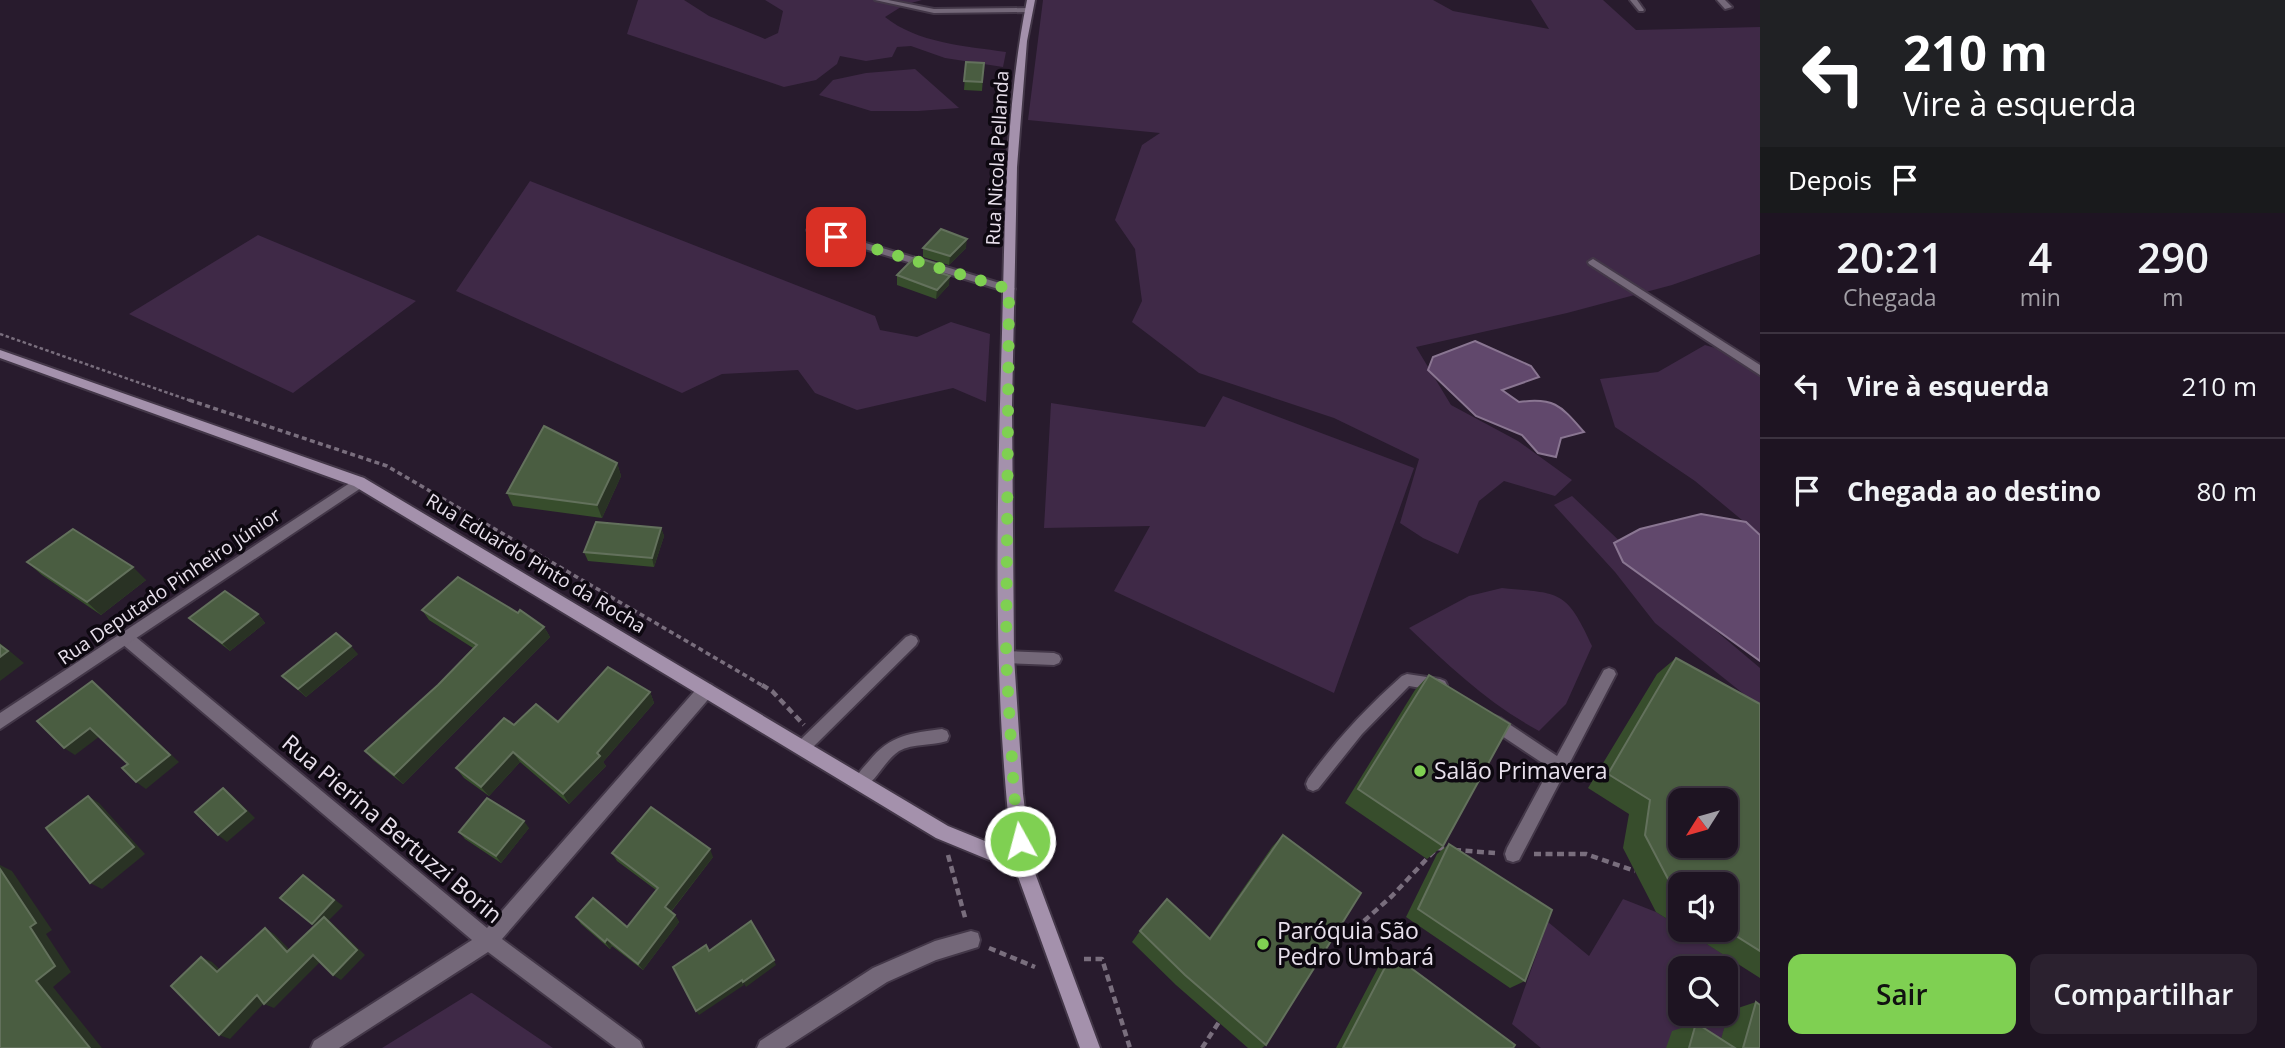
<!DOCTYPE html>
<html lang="pt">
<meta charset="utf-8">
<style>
body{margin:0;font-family:"Open Sans",sans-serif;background:#2b212f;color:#f1f3f6;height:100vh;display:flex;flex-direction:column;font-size:26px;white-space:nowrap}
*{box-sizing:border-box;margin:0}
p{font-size:23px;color:#a19ea5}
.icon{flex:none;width:38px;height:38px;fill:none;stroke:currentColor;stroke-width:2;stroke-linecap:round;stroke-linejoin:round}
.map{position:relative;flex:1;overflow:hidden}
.panel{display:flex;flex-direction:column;background:#1e1422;width:525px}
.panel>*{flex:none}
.hud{background:#202124;color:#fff;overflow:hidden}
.needle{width:46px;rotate:233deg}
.tools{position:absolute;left:1668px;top:788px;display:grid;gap:14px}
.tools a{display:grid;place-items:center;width:70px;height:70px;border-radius:14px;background:#1e1422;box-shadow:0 2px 5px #0004,0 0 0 2px #3c3340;font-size:35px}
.pin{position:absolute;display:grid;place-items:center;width:60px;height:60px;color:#fff;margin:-30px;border-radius:14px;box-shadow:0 4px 10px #0006}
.me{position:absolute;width:77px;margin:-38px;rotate:353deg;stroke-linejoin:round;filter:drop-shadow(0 0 5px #0008)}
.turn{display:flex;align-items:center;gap:24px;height:147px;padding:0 28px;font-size:32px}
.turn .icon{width:91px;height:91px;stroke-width:2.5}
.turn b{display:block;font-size:49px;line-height:60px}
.then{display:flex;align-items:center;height:66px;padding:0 28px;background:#0003;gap:14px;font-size:26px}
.eta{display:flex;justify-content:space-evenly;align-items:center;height:119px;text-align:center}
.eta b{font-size:42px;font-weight:600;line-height:49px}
.button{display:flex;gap:14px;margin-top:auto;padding:14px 28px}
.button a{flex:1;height:80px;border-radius:14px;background:#7fd052;color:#111;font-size:28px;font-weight:600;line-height:80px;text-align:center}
.button a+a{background:#2b212f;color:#f1f3f6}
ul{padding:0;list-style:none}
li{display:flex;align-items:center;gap:21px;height:105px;padding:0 28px;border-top:2px solid #3c3340}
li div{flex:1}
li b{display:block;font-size:26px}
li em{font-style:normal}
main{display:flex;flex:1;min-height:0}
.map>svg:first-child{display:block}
.green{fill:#3f2947;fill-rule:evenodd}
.water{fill:#61486c;stroke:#8a7692;stroke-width:2}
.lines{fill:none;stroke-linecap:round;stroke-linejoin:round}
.service-casing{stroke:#433748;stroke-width:4}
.minor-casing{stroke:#433748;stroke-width:4}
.tertiary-casing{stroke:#433748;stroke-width:4}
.secondary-casing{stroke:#433748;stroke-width:4}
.path-far2{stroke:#796e7d;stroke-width:2.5;stroke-dasharray:3.5 2.5;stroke-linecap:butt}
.path-far1{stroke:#796e7d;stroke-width:3.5;stroke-dasharray:5 3.5;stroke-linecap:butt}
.path{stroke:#796e7d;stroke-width:4.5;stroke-dasharray:7 4.5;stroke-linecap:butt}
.service{fill:#746879;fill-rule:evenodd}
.minor{fill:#746879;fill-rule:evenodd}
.tertiary{fill:#746879;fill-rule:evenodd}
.secondary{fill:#a491ac;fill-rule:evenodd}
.wall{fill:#374d2c}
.shaded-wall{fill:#293224}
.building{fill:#4a5d41;stroke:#63715c;stroke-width:2;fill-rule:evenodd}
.route{stroke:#7fd052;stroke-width:12;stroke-dasharray:0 21.6}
.poi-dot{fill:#7fd052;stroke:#0d0810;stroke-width:2.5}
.labels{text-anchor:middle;stroke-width:7;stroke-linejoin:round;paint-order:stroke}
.street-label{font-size:19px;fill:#e8e0ec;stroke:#0d0810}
.near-poi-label{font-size:23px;fill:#e8e0ec;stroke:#0d0810;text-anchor:start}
.near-street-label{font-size:23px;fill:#e8e0ec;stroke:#0d0810}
</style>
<main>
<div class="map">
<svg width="1760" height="1048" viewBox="0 0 1760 1048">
<rect width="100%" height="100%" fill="#281b2d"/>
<g class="green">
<path d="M638 0H684L709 16 765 39 778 33 783 11 765 0H922L904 5 885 17C917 43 965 46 1006 52L1003 67 945 58 911 46 897 47 892 57 866 61 840 56 837 64 816 80 784 87 627 34Z"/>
<path d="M1043 0H1433L1453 11 1549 29 1531 0H1603L1636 30 1760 27V254L1672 285 1567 313 1416 347 1451 405 1518 441 1572 480 1555 496 1504 481 1479 501 1458 554 1423 538 1400 523 1419 459 1334 418 1199 373 1132 322 1142 301 1135 249 1115 220 1142 145 1160 133 1028 120Z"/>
<path d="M915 69 959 108 918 111H871L819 95 833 80 866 73Z"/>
<path d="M530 181 875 316 880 330 917 337 951 322 990 334 986 402 953 388 857 410 815 393 798 370 722 374 682 393 456 291Z"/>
<path d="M258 235 416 301 293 393 129 314Z"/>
<path d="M1705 345 1743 356 1760 367V535L1695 481 1615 427 1600 379 1658 372Z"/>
<path d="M1223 396 1414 468 1334 693 1114 591 1150 526 1044 528 1051 403 1205 427Z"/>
<path d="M1572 496 1703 620 1760 668V707L1655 623 1615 572 1554 505Z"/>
<path d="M1502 588C1560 594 1566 589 1592 646L1566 704 1539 731C1489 704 1450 667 1409 628L1469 596Z"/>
<path d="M1623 899 1656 912 1737 963 1729 1011 1719 1048H1541L1512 1024 1548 922 1589 956ZM1680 968H1726V1013H1680Z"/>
<path d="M472 993 553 1048H382L471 993Z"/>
</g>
<g class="water">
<path d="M1475 341 1531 366 1539 377 1502 390 1519 402C1555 397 1561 406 1584 432L1561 438 1556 457 1538 453 1522 435 1476 416 1428 370 1433 357Z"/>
<path d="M1701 514 1746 522 1760 535V661L1623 562 1614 543 1640 529Z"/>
</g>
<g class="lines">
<g class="service-casing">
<g id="service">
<path d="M875 0H888L934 9 1029 8 1032 10 1029 12 934 13Z"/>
<path d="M1630 0H1637L1644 10 1643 11H1639Z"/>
<path d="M911 635 916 637 918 641 916 645 807 753 802 755 797 753 795 748 797 743 906 637Z"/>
<path d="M1006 651 1054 653 1059 655 1061 659 1059 663 1054 665 1006 663 1001 661 999 657 1001 653Z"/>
<path d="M1609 668 1614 670 1616 674 1519 860 1513 862 1507 860 1505 854 1507 848 1550 768 1490 728 1488 723 1490 718 1495 716 1500 718 1557 756 1604 670Z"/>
<path d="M1407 674 1440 679 1445 681 1447 685 1445 689 1440 691 1409 686 1362 734 1318 789 1313 791 1308 789 1306 784 1308 779C1335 741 1367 707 1402 676Z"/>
<path d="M942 729 947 731 949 736 947 741C932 746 913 743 899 751 884 761 875 784 860 790L855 788 853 783C856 775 863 768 869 761 890 735 911 733 942 729Z"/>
</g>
</g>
<g class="minor-casing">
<g id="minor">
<path d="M1717 0H1725L1732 7 1725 9Z"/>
<path d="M812 227 1013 287 1015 289 1009 292 1005 291 808 232 807 230Z"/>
<path d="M1593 259 1760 365V375L1589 264 1588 262Z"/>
<path d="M126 631 131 633 487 928 700 685 706 683 712 685 714 690 712 695 502 939 640 1041 643 1048H616L488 952 339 1048H311L314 1041 472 940 121 643 118 638 121 633Z"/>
<path d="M971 931 978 933 980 940 978 947 936 960 887 982 785 1048H757L760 1041 873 968 935 941Z"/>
</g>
</g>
<g class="tertiary-casing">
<path id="tertiary" d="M359 477 364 478 366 482 364 486 0 729V713Z"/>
</g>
<g class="secondary-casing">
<path id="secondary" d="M1027 0H1035L1027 41 1017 167 1012 405 1014 657 1023 794 1032 865 1100 1048H1080L1016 871 936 838 354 486 0 358V350L364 478 948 826 1012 852C992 680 997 505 1002 333 1005 222 1005 109 1027 0Z"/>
</g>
<path class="path-far2" d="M0 334 194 402"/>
<path class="path-far1" d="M189 400 387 466 765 687"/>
<g class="path">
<path d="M762 685 772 691 804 725"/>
<path d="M1454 850 1495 853"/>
<path d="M1534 854H1586L1635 871"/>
<path d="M948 855 966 921"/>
<path d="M1364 921 1392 896 1437 848 1446 849"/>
<path d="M989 948 1035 967"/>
<path d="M1084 959H1102L1130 1048"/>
<path d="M1202 1048 1219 1022"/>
</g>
<use href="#service" class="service"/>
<use href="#minor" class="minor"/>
<use href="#tertiary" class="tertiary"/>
<use href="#secondary" class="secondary"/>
</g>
<g class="wall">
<path d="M966 62 984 63 982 91 964 90Z"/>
<path d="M923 248H966L949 265 923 257Z"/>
<path d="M941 265 940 272 949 285 936 299 897 285V275Z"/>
<path d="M617 463 621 476 602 518 513 506 507 493Z"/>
<path d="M661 528 664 536 654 567 588 561 584 552Z"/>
<path d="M27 562 146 580 101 615 42 575Z"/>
<path d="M422 610 518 613 544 627 550 637 403 784 373 760 365 751 438 685 473 648 429 620Z"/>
<path d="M258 614 265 623 230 651 198 626 189 618Z"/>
<path d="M358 654 306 697 282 676Z"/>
<path d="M1676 658 1760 704V978L1683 929H1726L1680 884V927L1656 912 1623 848 1629 814 1588 788 1657 674Z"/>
<path d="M1429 675 1443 846 1427 859 1345 803 1415 690Z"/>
<path d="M650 692 654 703 603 762 606 766 569 804 520 762 489 796 464 778 456 768 514 725 558 722Z"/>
<path d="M529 828 501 863 465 839 459 832Z"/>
<path d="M1283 835 1266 1045 1262 1048H1248L1176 985 1132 942 1140 931 1209 938 1272 847Z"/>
<path d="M1449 844 1525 981 1510 988 1406 917 1437 854Z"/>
<path d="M612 853 713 857 671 912 675 915 679 922 643 970 612 946 610 949 581 924 576 917 627 927 656 890 617 861Z"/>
<path d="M1392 954 1513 1048H1336L1381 962Z"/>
<path d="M1756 1002 1760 1048H1666L1672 1031 1696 1023 1721 1039 1729 1011Z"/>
</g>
<g class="shaded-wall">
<path d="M967 239 966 248 949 265 950 256Z"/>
<path d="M950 276 949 285 936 299 937 290Z"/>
<path d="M617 463 621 476 602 518 597 505Z"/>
<path d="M661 528 664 536 654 567 652 558Z"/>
<path d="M133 567 146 580 101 615 87 602Z"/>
<path d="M258 614 265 623 230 651 222 643Z"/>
<path d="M544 627 550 637 403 784 394 775Z"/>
<path d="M0 643 24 663 0 681Z"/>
<path d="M351 646 358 654 306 697 298 689Z"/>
<path d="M92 681 102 689 179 762 146 789 136 782Z"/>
<path d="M650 692 654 703 603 762 606 766 569 804 563 794Z"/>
<path d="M90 728 100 736 75 755 64 748Z"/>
<path d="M513 752 520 762 489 796 481 787Z"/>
<path d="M223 788 232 795 255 818 227 842 218 835Z"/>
<path d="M88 796 99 803 145 854 102 889 90 883Z"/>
<path d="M524 821 529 828 501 863 496 856Z"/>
<path d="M710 849 713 857 669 914 665 907Z"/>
<path d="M0 865 12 871 52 930 46 934 71 972 53 987 102 1048H90L36 981 30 927 0 869Z"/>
<path d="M303 875 343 906 329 920 365 955 341 980 333 975 320 929 312 924Z"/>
<path d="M675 915 679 922 643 970 638 964Z"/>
<path d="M265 928 274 934 297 957 287 952Z"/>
<path d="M607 939 612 946 610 949 605 942Z"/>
<path d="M313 955 322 960 274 1008 264 1004Z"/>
<path d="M201 957 212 962 228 977 217 972Z"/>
<path d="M774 960 776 965 746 987 743 982Z"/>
<path d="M742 980 744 985 699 1015 696 1011Z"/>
<path d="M257 995 267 1000 230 1039 219 1035Z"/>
</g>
<g class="building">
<path d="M966 62 984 63 982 82 964 81Z"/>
<path d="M941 229 967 239 950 256 923 248Z"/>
<path d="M915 257 941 265 935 271 950 276 937 290 897 275Z"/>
<path d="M544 426 617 463 597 505 507 493Z"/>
<path d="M596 522 661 528 652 558 584 552Z"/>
<path d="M73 529 133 567 87 602 27 562Z"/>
<path d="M458 577 518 613 520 610 544 627 394 775 365 751 438 685 477 645 422 610Z"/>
<path d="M225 591 258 614 222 643 189 618Z"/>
<path d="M336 633 351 646 298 689 282 676Z"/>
<path d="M0 645 8 651 0 657Z"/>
<path d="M1676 658 1760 704V951L1725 929 1726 884H1680V901L1679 900 1645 835 1650 800 1608 774ZM1680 800H1726V845H1680Z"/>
<path d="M608 667 650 692 597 753 600 756 563 794 513 752 481 787 456 768 504 718 514 725 536 704 558 722Z"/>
<path d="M1429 675 1510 724 1443 846 1358 789Z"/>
<path d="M92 681 170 755 136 782 122 768 128 764 90 728 64 748 37 721Z"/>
<path d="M223 788 246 811 218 835 195 812Z"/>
<path d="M88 796 134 847 90 883 46 828Z"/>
<path d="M487 798 524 821 496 856 459 832Z"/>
<path d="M651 807 710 849 665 907 675 915 638 964 607 939 605 942 576 917 593 898 627 927 658 888 612 853Z"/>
<path d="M1283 835 1361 893 1266 1045 1185 975 1140 931 1167 899 1210 939Z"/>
<path d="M1449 844 1552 910 1525 981 1418 909Z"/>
<path d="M0 869 36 923 30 927 55 966 36 981 90 1048H0Z"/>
<path d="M303 875 334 900 312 924 280 898Z"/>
<path d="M324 917 357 950 333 975 313 955 264 1004 257 995 219 1035 171 986 201 957 217 972 265 928 287 952Z"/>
<path d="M751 921 774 960 743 982 742 980 696 1011 673 967 706 945 709 951Z"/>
<path d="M1392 954 1515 1045 1513 1048H1343Z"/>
<path d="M1756 1002 1760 1005V1048H1743Z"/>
<path d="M1696 1023 1735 1048H1689Z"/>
</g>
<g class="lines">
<path class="route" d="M836 237 1009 289 1006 657 1014 794 1020 841"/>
</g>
<g class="poi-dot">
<circle cx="1420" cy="771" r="7"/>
<circle cx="1263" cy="944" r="7"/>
</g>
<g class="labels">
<g class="street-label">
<text transform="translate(997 158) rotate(-87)" y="7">Rua Nicola Pellanda</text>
<text transform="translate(536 563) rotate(31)" y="7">Rua Eduardo Pinto da Rocha</text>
<text transform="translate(169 586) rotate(-34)" y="7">Rua Deputado Pinheiro Júnior</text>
</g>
<g class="near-poi-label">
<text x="1434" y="779">Salão Primavera</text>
<text x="1277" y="939">Paróquia São<tspan x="1277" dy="26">Pedro Umbará</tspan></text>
</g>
<g class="near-street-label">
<text transform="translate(392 829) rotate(40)" y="8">Rua Pierina Bertuzzi Borin</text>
</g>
</g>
</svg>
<div class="tools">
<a><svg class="needle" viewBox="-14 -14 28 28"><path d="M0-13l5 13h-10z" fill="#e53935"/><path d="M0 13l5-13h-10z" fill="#a19ea5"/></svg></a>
<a><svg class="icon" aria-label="sound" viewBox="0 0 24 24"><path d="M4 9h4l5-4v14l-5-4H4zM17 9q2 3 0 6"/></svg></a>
<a><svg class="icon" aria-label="search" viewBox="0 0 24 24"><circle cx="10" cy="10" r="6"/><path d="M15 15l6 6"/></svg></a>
</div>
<div class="pin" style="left:836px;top:237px;background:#d93025"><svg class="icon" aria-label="arrive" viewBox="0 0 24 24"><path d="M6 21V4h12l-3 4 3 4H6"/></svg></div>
<svg class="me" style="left:1020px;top:841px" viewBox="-20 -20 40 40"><circle r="17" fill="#7fd052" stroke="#fff" stroke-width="3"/><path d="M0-11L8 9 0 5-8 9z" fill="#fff"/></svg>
</div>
<section class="panel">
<div class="hud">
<div class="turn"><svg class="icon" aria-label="left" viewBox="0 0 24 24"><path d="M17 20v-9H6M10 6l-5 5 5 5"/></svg><div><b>210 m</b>Vire à esquerda</div></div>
<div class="then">Depois<svg class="icon" aria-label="arrive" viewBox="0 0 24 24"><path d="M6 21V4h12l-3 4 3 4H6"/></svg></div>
</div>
<div class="eta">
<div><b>20:21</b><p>Chegada</p></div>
<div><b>4</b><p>min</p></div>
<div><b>290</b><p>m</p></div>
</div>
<ul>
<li><svg class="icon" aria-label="left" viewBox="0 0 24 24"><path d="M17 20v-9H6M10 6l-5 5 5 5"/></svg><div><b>Vire à esquerda</b></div><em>210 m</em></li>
<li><svg class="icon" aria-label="arrive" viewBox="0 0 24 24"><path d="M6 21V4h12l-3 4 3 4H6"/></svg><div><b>Chegada ao destino</b></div><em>80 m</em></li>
</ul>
<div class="button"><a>Sair</a><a>Compartilhar</a></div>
</section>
</main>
